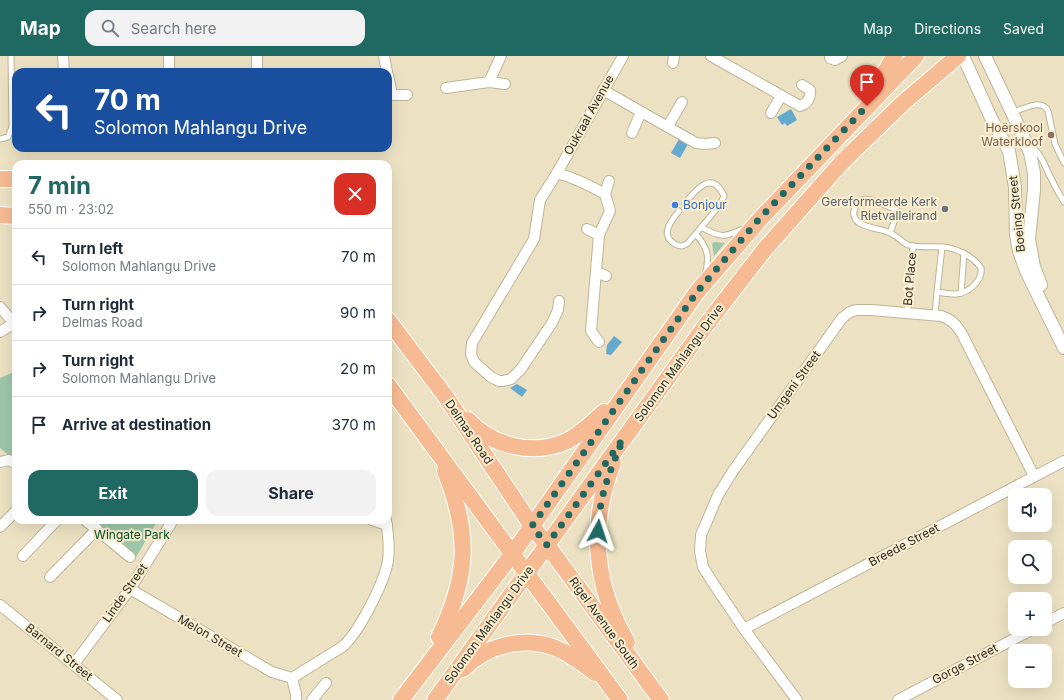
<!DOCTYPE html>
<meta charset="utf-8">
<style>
body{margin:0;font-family:Inter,sans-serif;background:#f2f2f3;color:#1f2937;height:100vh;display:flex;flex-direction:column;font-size:15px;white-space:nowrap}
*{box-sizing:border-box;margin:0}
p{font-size:13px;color:#747a83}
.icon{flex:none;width:22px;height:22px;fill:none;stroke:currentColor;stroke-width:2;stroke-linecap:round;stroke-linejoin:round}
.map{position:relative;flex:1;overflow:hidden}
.panel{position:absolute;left:12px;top:104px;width:380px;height:364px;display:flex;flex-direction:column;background:#fff;border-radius:12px;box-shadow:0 4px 16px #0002}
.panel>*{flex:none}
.top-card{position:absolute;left:12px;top:12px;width:380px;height:84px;border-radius:12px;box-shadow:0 4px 16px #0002;background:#1a4fa0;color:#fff;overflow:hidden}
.controls{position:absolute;left:1008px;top:432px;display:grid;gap:8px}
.controls a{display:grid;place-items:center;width:44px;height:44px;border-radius:8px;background:#fff;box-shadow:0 4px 16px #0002;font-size:20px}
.pin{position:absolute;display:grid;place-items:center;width:34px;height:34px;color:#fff;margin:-41px -17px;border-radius:50% 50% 50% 0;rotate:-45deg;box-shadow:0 0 4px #0007}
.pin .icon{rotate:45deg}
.me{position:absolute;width:44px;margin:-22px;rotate:5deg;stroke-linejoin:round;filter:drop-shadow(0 0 3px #0008)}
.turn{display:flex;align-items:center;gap:14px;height:84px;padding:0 16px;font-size:18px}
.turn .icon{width:52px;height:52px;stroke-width:2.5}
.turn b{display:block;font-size:28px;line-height:34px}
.round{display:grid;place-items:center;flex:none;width:42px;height:42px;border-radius:12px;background:#f2f2f3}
.overview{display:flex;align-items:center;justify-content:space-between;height:68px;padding:0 16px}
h1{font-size:24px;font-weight:700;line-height:30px;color:#1f6962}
.primary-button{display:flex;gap:8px;margin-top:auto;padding:8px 16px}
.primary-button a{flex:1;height:46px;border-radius:12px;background:#1f6962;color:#fff;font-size:16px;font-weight:700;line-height:46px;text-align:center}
.primary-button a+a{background:#f2f2f3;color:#1f2937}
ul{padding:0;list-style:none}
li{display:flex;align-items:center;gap:12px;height:56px;padding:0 16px;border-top:1px solid #e0e1e3}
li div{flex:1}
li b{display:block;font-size:15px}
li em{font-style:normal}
header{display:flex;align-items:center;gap:24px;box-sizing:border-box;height:56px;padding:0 20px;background:#1f6962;color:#fff}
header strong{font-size:19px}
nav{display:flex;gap:22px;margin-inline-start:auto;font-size:14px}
.search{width:280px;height:36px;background:#f2f2f3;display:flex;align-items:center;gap:10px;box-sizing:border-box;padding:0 14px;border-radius:12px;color:#747a83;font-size:15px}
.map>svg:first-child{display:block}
.green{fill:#9dc7a8}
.water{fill:#66a9cf}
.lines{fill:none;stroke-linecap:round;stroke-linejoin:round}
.service-casing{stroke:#beb596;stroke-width:7}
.minor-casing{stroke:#beb596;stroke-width:12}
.tertiary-casing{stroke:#beb596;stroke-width:14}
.primary-casing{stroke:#fff;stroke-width:18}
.service{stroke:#fff;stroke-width:5}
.minor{stroke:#fff;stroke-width:10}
.tertiary{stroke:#fff;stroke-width:12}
.primary{stroke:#f7bb93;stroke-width:16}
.route{stroke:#1f6962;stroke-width:7;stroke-dasharray:0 12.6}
.education-dot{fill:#8d6e63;stroke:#f9efd0;stroke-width:1.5}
.shop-dot{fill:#3f7fe0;stroke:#f9efd0;stroke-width:1.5}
.worship-dot{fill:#6b7280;stroke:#f9efd0;stroke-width:1.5}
.labels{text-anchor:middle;stroke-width:4;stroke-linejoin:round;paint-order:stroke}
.street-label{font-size:12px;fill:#2f2c20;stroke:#f9efd0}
.education-label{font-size:12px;fill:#785e54;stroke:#f9efd0;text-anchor:end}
.worship-label{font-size:12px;fill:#5b616d;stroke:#f9efd0;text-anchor:end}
.shop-label{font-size:12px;fill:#366cbe;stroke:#f9efd0;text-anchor:start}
.park-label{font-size:12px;fill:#05512a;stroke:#f9efd0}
</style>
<header>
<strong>Map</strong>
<div class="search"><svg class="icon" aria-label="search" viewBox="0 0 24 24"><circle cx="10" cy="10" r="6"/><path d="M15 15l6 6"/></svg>Search here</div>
<nav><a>Map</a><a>Directions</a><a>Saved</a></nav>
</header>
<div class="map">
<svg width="1064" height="644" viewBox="0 0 1064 644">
<rect width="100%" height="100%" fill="#ece2c3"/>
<g class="green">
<path d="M714 186 725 187 714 200 712 188Z"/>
<path d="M16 315V405L0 392V322Z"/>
<path d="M90 464H158L136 501Z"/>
</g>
<g class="water">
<path d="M791 53 797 64 787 70 785 67 782 69 777 61Z"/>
<path d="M679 83 688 88 680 102 671 97Z"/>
<path d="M614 280 622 286 611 299 606 298 607 289Z"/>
<path d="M517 328 527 334 522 341 510 332Z"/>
</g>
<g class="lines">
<g class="service-casing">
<g id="service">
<path d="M1012 57C1022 53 1042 42 1048 55L1055 88 1064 107"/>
<path d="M0 83 8 81 12 71 11 0"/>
<path d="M1030 90C1042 97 1045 112 1052 124 1055 131 1060 139 1064 146"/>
<path d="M679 155C673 163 662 175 670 184 674 188 677 190 682 190L687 188 720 149 724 140C712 113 696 134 685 147"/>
<path d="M701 171C721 182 724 182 745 172"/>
<path d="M890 177 898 155C884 149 859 132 854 155 853 159 855 163 858 166 867 173 881 172 890 177 897 180 902 186 908 189 916 192 934 190 942 191"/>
<path d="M696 178C708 193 710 200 705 219"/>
<path d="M961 237 964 197"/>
<path d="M907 257 913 190"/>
<path d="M935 260 937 236C943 237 950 238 956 238 969 237 983 224 981 212 974 201 955 191 942 191L937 236"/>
</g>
</g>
<g class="minor-casing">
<g id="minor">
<path d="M63 0 64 16"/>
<path d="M169 0V16"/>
<path d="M384 0 387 16"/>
<path d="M711 0 800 50C807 48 811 42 810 34L802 29"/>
<path d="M830 2 835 4 842 0"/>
<path d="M673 7 674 0"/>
<path d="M257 16V0"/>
<path d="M388 19 392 39H407"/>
<path d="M489 26 501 0"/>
<path d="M446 32 489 26 505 28"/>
<path d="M603 34 696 87 705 88 715 87"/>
<path d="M771 57 781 40"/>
<path d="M668 70 682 46"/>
<path d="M632 77 641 56"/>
<path d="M557 117C575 122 589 129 605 138L610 155 599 179 591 275 599 286"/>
<path d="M605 138 609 125"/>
<path d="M587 173 599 179"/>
<path d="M596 216 606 220"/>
<path d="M559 245 558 254 552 267 521 313 511 323 503 325H499L491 321 474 306 471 298 472 287 534 183 540 144 557 117 623 0"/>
<path d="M0 251 13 266"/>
<path d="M0 276 16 266"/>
<path d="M0 406 9 404 16 408"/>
<path d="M85 464 130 501"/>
<path d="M372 464 387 469"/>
<path d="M0 471 16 455"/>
<path d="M23 500 57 464"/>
<path d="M50 521 97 473"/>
<path d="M130 533 272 616 292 622"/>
<path d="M0 549 117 644"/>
<path d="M1045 567 1064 557"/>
<path d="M744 573 1064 405"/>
<path d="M74 608 130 533 173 464"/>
<path d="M292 622 342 591C358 578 385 526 388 504 390 491 388 477 386 464"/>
<path d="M292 622 296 638V644"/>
<path d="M312 644 326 627"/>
<path d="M797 644 744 573 713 527 703 511 700 495 701 479 718 439 733 415 842 262 850 256 856 254H871L941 260C952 264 956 268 962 278L1034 420"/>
<path d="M898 644 1033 573"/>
</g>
</g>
<g class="tertiary-casing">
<g id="tertiary">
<path d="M963 0 992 64 1009 95 1015 131 1016 179 1019 195 1026 215 1064 292"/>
<path d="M985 0 1023 80 1030 97 1034 117V134L1029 183 1034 211 1041 229"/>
</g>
</g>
<g class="primary-casing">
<g id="primary">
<path d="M874 32 877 24 886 15 894 0"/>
<path d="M0 123H16"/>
<path d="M0 159 16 160"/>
<path d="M388 264 446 341 532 470 547 489 661 644"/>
<path d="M388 329 620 644"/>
<path d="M468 364C493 391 534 400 567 385 581 378 593 366 604 356"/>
<path d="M613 407C589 468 594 529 627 586"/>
<path d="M439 581C469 520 470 478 445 415"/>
<path d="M463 613C489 587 531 578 564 596 575 602 585 609 595 617"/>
<path d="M401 644 513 497 697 236 761 162 916 0"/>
<path d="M435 644 706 269 765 193 843 105 904 46 958 0"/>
</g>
</g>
<use href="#service" class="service"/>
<use href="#minor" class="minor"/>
<use href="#tertiary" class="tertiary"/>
<use href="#primary" class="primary"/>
</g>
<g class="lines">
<path class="route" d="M598 475C599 440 610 415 623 383L547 489 532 470 697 236 760 162 867 50"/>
</g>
<circle class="education-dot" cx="1051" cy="79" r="4"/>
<circle class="shop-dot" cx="675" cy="149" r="4"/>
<circle class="worship-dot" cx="945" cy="153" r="4"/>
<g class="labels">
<g class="street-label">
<text transform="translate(589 59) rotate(-61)" y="4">Oukraal Avenue</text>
<text transform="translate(1017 158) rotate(-96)" y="4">Boeing Street</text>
<text transform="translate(910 223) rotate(-85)" y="4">Bot Place</text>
<text transform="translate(679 307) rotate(-54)" y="4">Solomon Mahlangu Drive</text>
<text transform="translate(794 329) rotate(-54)" y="4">Umgeni Street</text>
<text transform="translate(469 376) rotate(56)" y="4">Delmas Road</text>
<text transform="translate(904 489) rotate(-28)" y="4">Breede Street</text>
<text transform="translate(125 537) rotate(-55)" y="4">Linde Street</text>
<text transform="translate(604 567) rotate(54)" y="4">Rigel Avenue South</text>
<text transform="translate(489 569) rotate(-54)" y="4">Solomon Mahlangu Drive</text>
<text transform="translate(210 580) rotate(30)" y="4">Melon Street</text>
<text transform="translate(59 596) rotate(39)" y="4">Barnard Street</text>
<text transform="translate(965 608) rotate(-28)" y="4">Gorge Street</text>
</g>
<g class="education-label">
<text x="1043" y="76">Hoërskool<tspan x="1043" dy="14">Waterkloof</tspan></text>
</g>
<g class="worship-label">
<text x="937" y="150">Gereformeerde Kerk<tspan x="937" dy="14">Rietvalleirand</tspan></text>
</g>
<g class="shop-label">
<text x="683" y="153">Bonjour</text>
</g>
<g class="park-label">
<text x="132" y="483">Wingate Park</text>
</g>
</g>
</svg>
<div class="controls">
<a><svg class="icon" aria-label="sound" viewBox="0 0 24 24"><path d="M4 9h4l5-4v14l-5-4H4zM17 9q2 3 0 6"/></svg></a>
<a><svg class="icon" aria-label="search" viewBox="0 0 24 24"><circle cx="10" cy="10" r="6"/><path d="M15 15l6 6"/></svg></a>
<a>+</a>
<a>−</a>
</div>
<div class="pin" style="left:867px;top:50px;background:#d93025"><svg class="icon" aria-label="arrive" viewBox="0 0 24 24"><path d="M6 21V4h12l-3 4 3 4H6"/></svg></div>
<svg class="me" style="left:598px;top:475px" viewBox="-20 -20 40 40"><path d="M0-17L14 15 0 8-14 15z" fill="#1f6962" stroke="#fff" stroke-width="4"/></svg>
<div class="top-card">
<div class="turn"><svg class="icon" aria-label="left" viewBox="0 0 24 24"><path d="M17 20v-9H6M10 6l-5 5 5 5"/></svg><div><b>70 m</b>Solomon Mahlangu Drive</div></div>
</div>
<section class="panel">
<div class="overview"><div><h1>7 min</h1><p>550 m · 23:02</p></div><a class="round" style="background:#d93025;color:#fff"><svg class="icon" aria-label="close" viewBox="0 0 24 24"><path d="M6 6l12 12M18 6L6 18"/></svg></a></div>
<ul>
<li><svg class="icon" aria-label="left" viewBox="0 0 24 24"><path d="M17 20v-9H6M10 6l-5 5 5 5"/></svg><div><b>Turn left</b><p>Solomon Mahlangu Drive</p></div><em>70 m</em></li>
<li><svg class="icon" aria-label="right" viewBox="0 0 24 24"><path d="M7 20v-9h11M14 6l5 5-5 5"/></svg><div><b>Turn right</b><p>Delmas Road</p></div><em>90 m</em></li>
<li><svg class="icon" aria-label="right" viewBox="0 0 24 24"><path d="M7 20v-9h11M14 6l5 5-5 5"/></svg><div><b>Turn right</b><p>Solomon Mahlangu Drive</p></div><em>20 m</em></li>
<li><svg class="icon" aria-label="arrive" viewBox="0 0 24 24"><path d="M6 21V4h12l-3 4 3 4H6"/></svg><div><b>Arrive at destination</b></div><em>370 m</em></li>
</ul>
<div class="primary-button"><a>Exit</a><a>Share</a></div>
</section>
</div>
